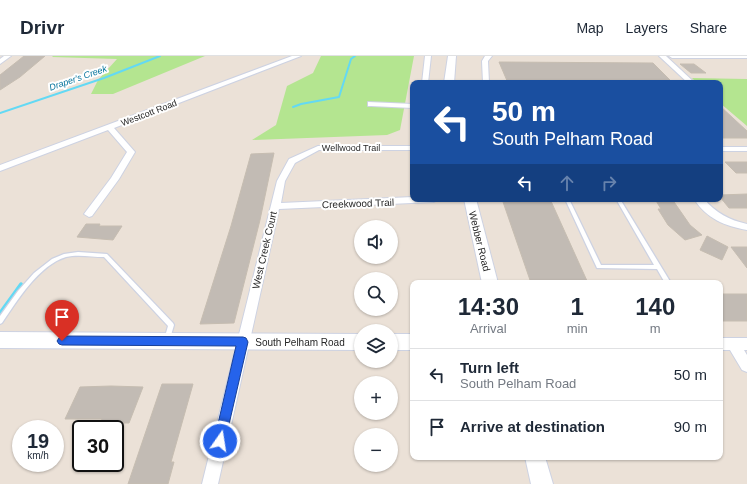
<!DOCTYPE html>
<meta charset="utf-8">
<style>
body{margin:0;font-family:Helvetica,sans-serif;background:#f6f6f7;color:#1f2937;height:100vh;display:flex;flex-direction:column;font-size:15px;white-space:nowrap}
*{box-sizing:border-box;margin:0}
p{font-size:13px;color:#747a83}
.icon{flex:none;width:22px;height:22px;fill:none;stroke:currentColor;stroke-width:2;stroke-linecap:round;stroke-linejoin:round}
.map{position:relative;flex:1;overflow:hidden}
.side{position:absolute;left:410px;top:224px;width:313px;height:180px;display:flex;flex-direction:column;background:#fff;border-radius:8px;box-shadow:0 1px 3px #0004}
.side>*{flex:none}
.top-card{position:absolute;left:410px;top:24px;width:313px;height:122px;border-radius:8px;box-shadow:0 1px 3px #0004;background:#1a4fa0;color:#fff;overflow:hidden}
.fabs{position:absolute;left:354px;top:164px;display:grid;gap:8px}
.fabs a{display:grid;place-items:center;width:44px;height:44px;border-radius:50%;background:#fff;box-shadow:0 1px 3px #0004;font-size:20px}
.speed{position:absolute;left:12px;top:364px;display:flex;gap:8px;font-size:20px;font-weight:700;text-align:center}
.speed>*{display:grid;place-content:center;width:52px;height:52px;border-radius:50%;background:#fff;box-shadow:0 1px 3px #0004;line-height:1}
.speed small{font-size:10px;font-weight:400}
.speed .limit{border:2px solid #111;border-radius:6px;background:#fff;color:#111}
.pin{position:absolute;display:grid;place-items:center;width:34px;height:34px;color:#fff;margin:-41px -17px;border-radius:50% 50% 50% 0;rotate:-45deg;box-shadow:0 0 4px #0007}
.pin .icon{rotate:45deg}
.me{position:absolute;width:44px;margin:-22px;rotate:13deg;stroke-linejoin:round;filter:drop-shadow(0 0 3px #0008)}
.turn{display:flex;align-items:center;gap:14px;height:84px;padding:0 16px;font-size:18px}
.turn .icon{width:52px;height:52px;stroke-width:2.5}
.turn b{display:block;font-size:28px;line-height:34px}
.lanes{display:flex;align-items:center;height:38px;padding:0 16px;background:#0003;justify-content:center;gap:20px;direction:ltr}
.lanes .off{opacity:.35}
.eta{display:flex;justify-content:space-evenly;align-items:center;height:68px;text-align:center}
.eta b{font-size:24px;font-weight:700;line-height:28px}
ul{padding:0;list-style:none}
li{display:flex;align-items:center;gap:12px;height:52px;padding:0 16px;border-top:1px solid #e0e1e3}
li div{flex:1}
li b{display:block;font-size:15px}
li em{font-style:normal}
header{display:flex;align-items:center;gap:24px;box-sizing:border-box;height:56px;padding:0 20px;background:#fff;border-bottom:1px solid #e0e1e3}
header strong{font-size:19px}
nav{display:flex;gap:22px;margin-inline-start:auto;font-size:14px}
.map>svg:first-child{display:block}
.green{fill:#b4e590}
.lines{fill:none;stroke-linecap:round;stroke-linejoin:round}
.stream-far1{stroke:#63d9f4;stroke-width:2}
.stream{stroke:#63d9f4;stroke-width:3.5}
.building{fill:#c2bbb4;stroke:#c6bdb1}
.service-casing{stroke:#cdd2e2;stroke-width:2.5}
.minor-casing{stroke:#cdd2e2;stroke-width:2}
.secondary-casing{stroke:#cdd2e2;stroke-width:2}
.service{fill:#fff;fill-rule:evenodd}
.minor{fill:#fff;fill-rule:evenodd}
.secondary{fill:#fff;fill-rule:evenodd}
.route{fill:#2563eb;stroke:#184099}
.labels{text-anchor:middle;stroke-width:4;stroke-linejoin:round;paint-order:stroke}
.far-water-label{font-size:9px;font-style:italic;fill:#06749c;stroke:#fff}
.far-street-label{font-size:9px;fill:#272727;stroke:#fff}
.street-label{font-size:10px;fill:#272727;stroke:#fff}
</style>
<header>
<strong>Drivr</strong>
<nav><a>Map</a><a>Layers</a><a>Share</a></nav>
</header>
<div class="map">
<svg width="747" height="428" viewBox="0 0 747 428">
<rect width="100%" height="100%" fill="#ebe1d7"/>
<g class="green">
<path d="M53 0H205L113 38H91L98 24 117 3 52 1Z"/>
<path d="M321 0H414L400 74 387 79 252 84 276 69 287 30 313 17Z"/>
<path d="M692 22 747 23V70L720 47V27H697Z"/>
</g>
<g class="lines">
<g class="stream-far1">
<path d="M293 51 301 48 339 41 351 3 355 0"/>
<path d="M0 57 104 22 160 0"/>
</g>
<path class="stream" d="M0 257 21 228"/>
</g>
<g class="building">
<path d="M24 0H45L20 21 0 34V19Z"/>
<path d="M499 6 653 7 673 27H508Z"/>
<path d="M680 8H694L706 17H691Z"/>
<path d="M720 50 747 75V82H720Z"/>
<path d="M274 97 260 164 234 267 200 268 231 170 251 98Z"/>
<path d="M725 106H747V117H736Z"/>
<path d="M747 138V152H729L720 141V139Z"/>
<path d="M502 143H550L588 227H531Z"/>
<path d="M655 143H672L690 169 702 179 685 184 668 169 658 153H661Z"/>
<path d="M86 168H100L99 170H122L113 184 77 181Z"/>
<path d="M707 180 728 191 722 204 700 194Z"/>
<path d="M731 191H747V212Z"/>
<rect x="720" y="238" width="27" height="27"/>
<path d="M162 328H193L171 406H174L168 428H128Z"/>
<path d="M111 330 143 331 129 367H100L102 363H65L80 331Z"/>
</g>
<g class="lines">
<g class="service-casing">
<g id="service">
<path d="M565 143H569L601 209H654L616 143H620L671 227H665L657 213 597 212Z"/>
<path d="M78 196 107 198 173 267 174 269 169 286 167 287 165 286 164 284 168 270 104 201C92 201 78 198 66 201 39 209 17 245 2 267L0 268V260L18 235 34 217 52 203 64 198Z"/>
</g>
</g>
<g class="minor-casing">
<g id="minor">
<path d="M4 0H11L0 8V3Z"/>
<path d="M292 0H301L114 72 135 96 119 123 92 160 89 161 84 158 111 122 127 96 108 74 0 115V109Z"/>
<path d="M425 0H431L428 27H422Z"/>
<path d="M485 0H492L488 5 489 27H483L482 5Z"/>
<path d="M659 0H666L695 27H688Z"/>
<path d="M669 0H747V2H672Z"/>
<path d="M368 46 413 48V52L371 50H368Z"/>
<path d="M318 90H413V94H319L295 107 285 125 281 147 413 141V143H439L434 146 279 153 218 428H202L277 125 289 103Z"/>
<rect x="720" y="91" width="27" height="4"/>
<path d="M694 143H704C716 157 729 164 747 168V174C725 170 707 163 694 143Z"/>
<path d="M720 282H747V294H744L747 299V316L742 314 730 294H720Z"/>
</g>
</g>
<g class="secondary-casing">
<g id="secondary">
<path d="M448 0H456L454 27H444Z"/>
<path d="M464 143H476L498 227H482Z"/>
<path d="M0 276 361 278V294L0 292Z"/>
<rect x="391" y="278" width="22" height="16"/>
<path d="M525 401H545L553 428H531Z"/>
</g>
</g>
<use href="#service" class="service"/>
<use href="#minor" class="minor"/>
<use href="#secondary" class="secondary"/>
</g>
<path class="route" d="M62 280 243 281 246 282 248 286 224 390 220 391 216 390 214 385 236 290 62 289 59 288 57 285 59 282Z"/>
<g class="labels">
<g class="far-water-label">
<text transform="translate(78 22) rotate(-19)" y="3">Draper's Creek</text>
</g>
<g class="far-street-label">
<text transform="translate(149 57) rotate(-21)" y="3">Westcott Road</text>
<text x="351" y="95">Wellwood Trail</text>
</g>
<g class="street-label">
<text transform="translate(358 147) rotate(-2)" y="4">Creekwood Trail</text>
<text transform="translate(480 185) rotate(76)" y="4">Webber Road</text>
<text transform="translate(264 194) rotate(-77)" y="4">West Creek Court</text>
<text x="300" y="290">South Pelham Road</text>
</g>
</g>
</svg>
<div class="fabs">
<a><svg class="icon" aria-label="sound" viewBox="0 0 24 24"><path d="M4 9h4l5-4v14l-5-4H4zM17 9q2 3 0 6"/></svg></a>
<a><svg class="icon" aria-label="search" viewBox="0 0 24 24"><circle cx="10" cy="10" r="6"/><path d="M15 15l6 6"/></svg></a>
<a><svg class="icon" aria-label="layers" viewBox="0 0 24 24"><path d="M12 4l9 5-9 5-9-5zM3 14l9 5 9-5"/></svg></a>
<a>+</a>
<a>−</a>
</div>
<div class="speed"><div>19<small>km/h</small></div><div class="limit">30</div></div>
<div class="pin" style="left:62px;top:285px;background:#d93025"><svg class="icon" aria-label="arrive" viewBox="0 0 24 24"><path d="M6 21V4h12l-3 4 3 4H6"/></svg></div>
<svg class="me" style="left:220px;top:385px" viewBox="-20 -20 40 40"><circle r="17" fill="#2563eb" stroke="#fff" stroke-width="3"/><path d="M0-11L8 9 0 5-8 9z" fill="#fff"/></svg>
<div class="top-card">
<div class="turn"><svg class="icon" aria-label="left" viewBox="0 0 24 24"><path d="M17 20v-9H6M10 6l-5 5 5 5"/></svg><div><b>50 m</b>South Pelham Road</div></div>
<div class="lanes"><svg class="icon" aria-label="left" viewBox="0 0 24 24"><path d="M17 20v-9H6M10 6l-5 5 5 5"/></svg><svg class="icon off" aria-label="ahead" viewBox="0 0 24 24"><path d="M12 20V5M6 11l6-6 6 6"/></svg><svg class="icon off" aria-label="right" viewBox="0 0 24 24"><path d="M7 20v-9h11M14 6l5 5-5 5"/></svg></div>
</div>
<section class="side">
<div class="eta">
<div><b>14:30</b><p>Arrival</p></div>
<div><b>1</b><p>min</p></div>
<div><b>140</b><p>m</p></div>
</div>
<ul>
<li><svg class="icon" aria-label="left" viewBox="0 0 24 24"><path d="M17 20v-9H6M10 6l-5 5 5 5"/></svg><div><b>Turn left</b><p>South Pelham Road</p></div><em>50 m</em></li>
<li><svg class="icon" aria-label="arrive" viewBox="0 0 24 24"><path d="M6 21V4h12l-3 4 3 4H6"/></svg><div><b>Arrive at destination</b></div><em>90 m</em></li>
</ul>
</section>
</div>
